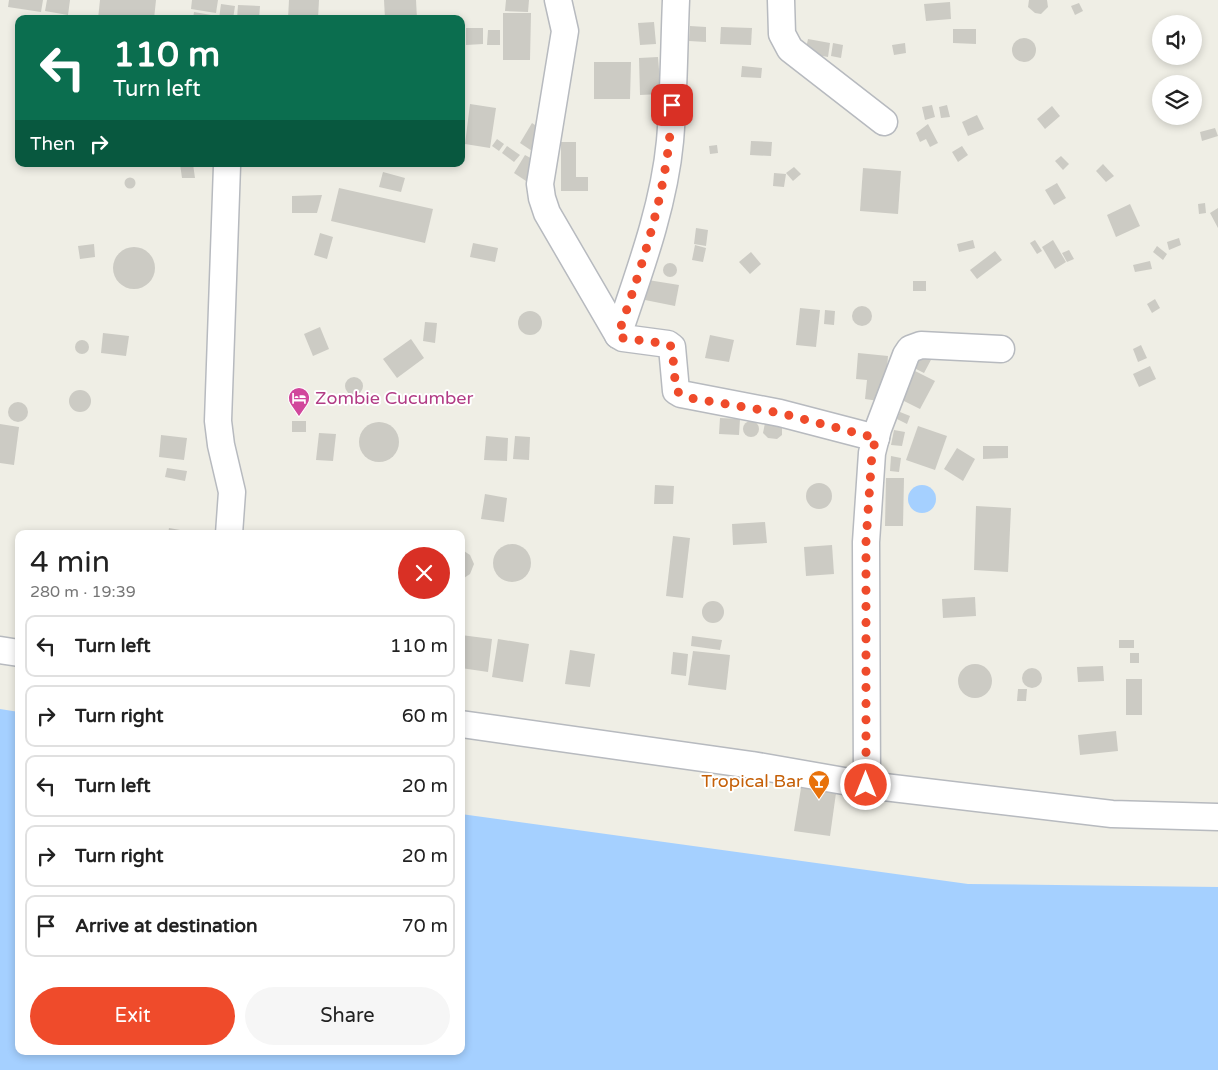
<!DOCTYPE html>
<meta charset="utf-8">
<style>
body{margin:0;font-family:"Varela Round",sans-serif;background:#f6f6f6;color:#222;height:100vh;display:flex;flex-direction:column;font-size:19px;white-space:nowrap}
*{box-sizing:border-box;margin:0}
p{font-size:16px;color:#767676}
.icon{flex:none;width:28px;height:28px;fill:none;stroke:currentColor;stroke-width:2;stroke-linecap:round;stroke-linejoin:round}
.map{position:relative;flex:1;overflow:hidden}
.details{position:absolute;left:15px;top:530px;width:450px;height:525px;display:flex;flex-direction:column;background:#fff;border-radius:10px;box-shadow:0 2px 8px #0003}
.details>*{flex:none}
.guide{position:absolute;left:15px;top:15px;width:450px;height:152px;border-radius:10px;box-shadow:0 2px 8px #0003;background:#0b6e4f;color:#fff;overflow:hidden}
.buttons{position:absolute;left:1152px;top:15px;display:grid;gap:10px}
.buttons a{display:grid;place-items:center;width:50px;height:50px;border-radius:50%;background:#fff;box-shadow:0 2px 8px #0003;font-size:25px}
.pin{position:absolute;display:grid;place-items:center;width:42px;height:42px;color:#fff;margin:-21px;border-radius:10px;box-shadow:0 2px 8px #0006}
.me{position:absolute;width:55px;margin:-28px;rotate:0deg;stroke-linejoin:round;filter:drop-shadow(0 0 4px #0008)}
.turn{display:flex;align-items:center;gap:18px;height:105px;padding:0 15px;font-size:22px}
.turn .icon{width:65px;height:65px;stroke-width:2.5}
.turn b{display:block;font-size:35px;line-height:42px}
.then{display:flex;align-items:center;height:48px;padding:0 15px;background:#0003;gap:10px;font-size:19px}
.round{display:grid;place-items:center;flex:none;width:52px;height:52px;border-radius:26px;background:#f6f6f6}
.head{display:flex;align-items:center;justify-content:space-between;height:85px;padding:0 15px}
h1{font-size:30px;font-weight:600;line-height:38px}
.button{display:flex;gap:10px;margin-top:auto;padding:10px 15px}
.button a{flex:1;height:58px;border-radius:30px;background:#ef4b2b;color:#fff;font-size:20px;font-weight:600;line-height:58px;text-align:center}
.button a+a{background:#f6f6f6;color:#222}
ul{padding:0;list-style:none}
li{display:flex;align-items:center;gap:15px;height:62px;margin:0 10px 8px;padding:0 5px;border:2px solid #e0e0e0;border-radius:10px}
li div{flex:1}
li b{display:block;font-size:19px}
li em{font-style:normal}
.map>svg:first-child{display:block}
.water{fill:#a5d0ff}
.building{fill:#cccbc4}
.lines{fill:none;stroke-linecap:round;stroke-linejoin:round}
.minor-casing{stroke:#b7babf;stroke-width:29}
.minor{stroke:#fff;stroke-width:26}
.route{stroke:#ef4b2b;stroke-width:9;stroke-dasharray:0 16.2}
.labels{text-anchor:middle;stroke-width:4;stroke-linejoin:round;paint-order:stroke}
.hotel-label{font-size:18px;fill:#b23c85;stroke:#fff;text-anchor:start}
.food-label{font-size:18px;fill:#c56008;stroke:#fff;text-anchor:end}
</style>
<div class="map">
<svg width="1218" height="1070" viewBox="0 0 1218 1070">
<rect width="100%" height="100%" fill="#efeee5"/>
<g class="water">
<circle cx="922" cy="499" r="14"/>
<path d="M0 709 19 712V1051H461V814L968 884 1218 887V1070H0Z"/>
</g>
<g class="building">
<path d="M9 0H43L41 12 8 7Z"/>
<path d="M47 0H70L68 15 45 11Z"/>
<path d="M100 0H156L154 19H98Z"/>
<path d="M192 0H218L216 13 191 9Z"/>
<path d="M289 0H319L318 19H288Z"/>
<path d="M384 0H416L417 19H385Z"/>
<path d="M506 0H529L528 12 505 11Z"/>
<path d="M1029 0H1047L1048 7 1041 14 1035 13 1028 7Z"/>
<path d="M950 2 951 19 926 21 924 4Z"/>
<path d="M1079 3 1083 11 1075 15 1071 6Z"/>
<path d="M221 4 235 6 233 19H219Z"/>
<path d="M238 5 260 6 259 19H237Z"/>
<path d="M194 12 217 16V19H193Z"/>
<path d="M503 13H531L530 60H503Z"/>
<path d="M654 22 656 44 640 45 638 23Z"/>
<path d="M690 26 706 27V42L689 41Z"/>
<path d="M721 27 752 28 751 45 720 44Z"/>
<path d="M466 28H483V44L466 45Z"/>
<path d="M953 29H976V44L953 43Z"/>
<path d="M488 30H500V45H487Z"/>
<circle cx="1024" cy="50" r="12"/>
<path d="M808 39 830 43 828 57 805 53Z"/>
<path d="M833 43 843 45 841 58 831 56Z"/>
<path d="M905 43 906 53 894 55 892 45Z"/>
<path d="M658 57 661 94 640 95 639 58Z"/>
<path d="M594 62H631L630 99H594Z"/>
<path d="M742 66 762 68 761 78 741 77Z"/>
<path d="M470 104 496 108 490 148 465 144Z"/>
<path d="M932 105 935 117 925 120 922 107Z"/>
<path d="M947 105 950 117 941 118 939 107Z"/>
<path d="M1052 106 1060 116 1045 129 1037 119Z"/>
<path d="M977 115 984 129 968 136 962 122Z"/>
<path d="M532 123 544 131 532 151 520 143Z"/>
<path d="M928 124 938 143 930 147 926 139 920 142 916 133Z"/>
<path d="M1215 128 1218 136 1202 141 1200 132Z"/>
<path d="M497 139 504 144 499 151 492 146Z"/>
<path d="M751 141 772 142 771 156 750 155Z"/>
<path d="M561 142H576V177H588V191H561Z"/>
<path d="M717 145 718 153 710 154 709 146Z"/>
<path d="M507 146 520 155 514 162 502 153Z"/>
<path d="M962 146 968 155 958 162 952 152Z"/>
<path d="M525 155 538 162 526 181 514 173Z"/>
<path d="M1061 156 1069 164 1063 170 1055 161Z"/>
<path d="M180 164H193L195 178H182Z"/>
<path d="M1103 164 1114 176 1106 182 1096 171Z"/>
<path d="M794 167 801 174 793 181 786 173Z"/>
<path d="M863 168 901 171 898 214 860 211Z"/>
<path d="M383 172 405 178 401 192 379 187Z"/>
<path d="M774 173 786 174 784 187 773 186Z"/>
<circle cx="130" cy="183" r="5.5"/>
<path d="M1057 183 1066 198 1054 205 1045 190Z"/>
<path d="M339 188 433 209 425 243 331 221Z"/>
<path d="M322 195 317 213H292V196Z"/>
<path d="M1205 203 1206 213 1199 214 1198 204Z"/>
<path d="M1130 204 1140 226 1116 237 1107 215Z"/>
<path d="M1218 208V228L1210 213Z"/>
<path d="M696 228 708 230 706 246 694 244Z"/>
<path d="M320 233 333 237 327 259 314 255Z"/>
<path d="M1179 238 1181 245 1169 250 1167 242Z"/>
<path d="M973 240 975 248 959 252 957 244Z"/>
<path d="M1035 240 1042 251 1037 254 1030 243Z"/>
<path d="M1053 240 1066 262 1055 269 1042 247Z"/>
<path d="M473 243 498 248 495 262 470 257Z"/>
<path d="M94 244 95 257 80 259 78 246Z"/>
<path d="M695 245 706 248 703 262 692 260Z"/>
<path d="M1157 246 1167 254 1163 260 1153 252Z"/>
<circle cx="134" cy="268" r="21"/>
<path d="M1069 250 1074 259 1067 262 1062 253Z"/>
<path d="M995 251 1002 260 977 279 970 270Z"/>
<path d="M751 252 761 264 750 274 739 262Z"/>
<path d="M1150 261 1152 269 1135 272 1133 265Z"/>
<circle cx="670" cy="270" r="7"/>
<path d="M648 280 679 285 675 306 645 300Z"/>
<rect x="913" y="281" width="13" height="10"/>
<path d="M1155 299 1160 308 1152 313 1147 304Z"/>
<circle cx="862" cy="316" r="10"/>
<path d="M800 308 820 310 816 347 796 345Z"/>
<path d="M825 310 835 311 834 325 824 324Z"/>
<circle cx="530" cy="323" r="12"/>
<path d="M425 322 437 323 435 343 423 341Z"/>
<path d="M320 327 329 349 313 356 304 334Z"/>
<path d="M103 333 129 336 126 356 101 353Z"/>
<path d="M710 335 734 340 729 362 705 358Z"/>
<path d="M411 339 424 358 397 378 383 359Z"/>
<circle cx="82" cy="347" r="7"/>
<path d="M1141 345 1147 358 1138 362 1133 349Z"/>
<path d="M923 352 932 358 924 373 914 368Z"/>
<path d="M858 353 888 356 886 382 881 381 879 401 865 399 867 380 856 379Z"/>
<path d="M1150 366 1156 379 1139 387 1133 374Z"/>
<path d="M915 371 935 381 920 409 900 399Z"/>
<circle cx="354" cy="386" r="9"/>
<circle cx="80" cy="401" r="11"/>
<circle cx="18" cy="412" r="10"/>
<path d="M900 412 910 416 907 424 897 419Z"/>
<path d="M720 418 740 419 739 435 719 434Z"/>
<circle cx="751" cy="429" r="8"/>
<rect x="292" y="421" width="14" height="11"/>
<circle cx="379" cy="442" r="20"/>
<path d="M765 423 782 425V435L777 439 768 438 763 433Z"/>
<path d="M0 424 19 427 14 465 0 463Z"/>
<path d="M918 426 947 436 935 470 906 460Z"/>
<path d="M894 430 905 432 902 446 891 445Z"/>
<path d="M319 433 336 434 333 461 316 460Z"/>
<path d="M161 435 187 438 184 460 159 457Z"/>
<path d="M486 436 508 438 507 461 484 460Z"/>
<path d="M515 436 530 437 529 460 513 459Z"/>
<path d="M983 446H1008V458L983 459Z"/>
<path d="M957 448 975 459 963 481 944 469Z"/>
<path d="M891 456 901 458 899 472 890 471Z"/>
<path d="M167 468 187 471 185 481 165 477Z"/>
<path d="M886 478H904L903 526H885Z"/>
<circle cx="819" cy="496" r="13"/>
<path d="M655 485 674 486 673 504H654Z"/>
<path d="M485 494 507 498 504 522 481 519Z"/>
<path d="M976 506 1011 508 1008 572 974 570Z"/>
<path d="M765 522 767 543 733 545 732 524Z"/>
<path d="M169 528 197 533V534H168Z"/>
<path d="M673 536 690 538 683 598 666 596Z"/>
<circle cx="512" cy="563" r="19"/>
<path d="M832 545 834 574 806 576 804 547Z"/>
<path d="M461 549 470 555 474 564 470 574 461 580Z"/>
<path d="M975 597 976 616 943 618 942 599Z"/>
<circle cx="713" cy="612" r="11"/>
<path d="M461 635 492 639 488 672 461 668Z"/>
<path d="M692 636 722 640 720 650 691 646Z"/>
<path d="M498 639 529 644 523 682 492 677Z"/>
<rect x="1119" y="640" width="15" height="8"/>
<path d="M570 650 595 654 590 687 565 684Z"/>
<path d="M693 651 730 655 726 690 688 685Z"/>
<path d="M673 652 688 654 686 676 671 674Z"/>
<rect x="1130" y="653" width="9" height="10"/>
<circle cx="975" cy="681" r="17"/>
<path d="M1103 666 1104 681 1078 682 1077 667Z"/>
<circle cx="1032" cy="678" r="10"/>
<rect x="1126" y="679" width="16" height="36"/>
<path d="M1018 689H1027L1026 701H1017Z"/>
<path d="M1116 731 1118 751 1080 755 1078 735Z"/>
<path d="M801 788 836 793 830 836 794 831Z"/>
</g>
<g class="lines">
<g class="minor-casing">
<g id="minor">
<path d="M558 0 565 31 540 184 542 198 547 213 618 335 623 338 668 344 672 347 676 391 681 394 780 413 876 438"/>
<path d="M781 0 782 34 790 49 884 122"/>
<path d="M227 166 218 421 221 445 232 492 229 534"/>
<path d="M618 335C639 273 664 206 670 141 674 94 674 47 676 0"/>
<path d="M0 650 19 653"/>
<path d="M461 724 752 765 867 785 1112 814 1218 817"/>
<path d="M867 785 866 542 872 453 878 429 906 355 910 349 921 345 1001 349"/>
</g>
</g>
<use href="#minor" class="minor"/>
</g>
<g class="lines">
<path class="route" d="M672 105C669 185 644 260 618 335L623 338 668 344 672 347 676 391 690 398 780 413 876 438 872 453 866 542V785"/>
</g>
<defs>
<g id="hotel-pin" transform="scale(1.125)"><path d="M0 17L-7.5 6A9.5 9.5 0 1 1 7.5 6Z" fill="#d1479c" stroke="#fff"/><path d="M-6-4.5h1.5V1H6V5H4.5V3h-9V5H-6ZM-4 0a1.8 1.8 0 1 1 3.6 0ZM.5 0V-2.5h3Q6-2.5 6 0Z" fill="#fff"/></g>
<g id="bar-pin" transform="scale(1.125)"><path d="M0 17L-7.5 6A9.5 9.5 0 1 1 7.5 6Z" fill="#e8710a" stroke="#fff"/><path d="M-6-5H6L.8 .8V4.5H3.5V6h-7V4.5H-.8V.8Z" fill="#fff"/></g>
</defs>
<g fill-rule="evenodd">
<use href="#hotel-pin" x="299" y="398"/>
<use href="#bar-pin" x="819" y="781"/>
</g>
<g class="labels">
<g class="hotel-label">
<text x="315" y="404">Zombie Cucumber</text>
</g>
<g class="food-label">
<text x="803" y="787">Tropical Bar</text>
</g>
</g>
</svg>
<div class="buttons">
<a><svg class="icon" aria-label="sound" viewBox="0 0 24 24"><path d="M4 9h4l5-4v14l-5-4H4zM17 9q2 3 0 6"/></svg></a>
<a><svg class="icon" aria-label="layers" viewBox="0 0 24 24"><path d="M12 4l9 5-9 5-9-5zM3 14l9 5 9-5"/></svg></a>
</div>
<div class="pin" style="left:672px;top:105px;background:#d93025"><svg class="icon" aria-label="arrive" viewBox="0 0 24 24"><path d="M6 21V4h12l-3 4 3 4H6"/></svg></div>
<svg class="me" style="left:866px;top:785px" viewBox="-20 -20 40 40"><circle r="17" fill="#ef4b2b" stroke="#fff" stroke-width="3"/><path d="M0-11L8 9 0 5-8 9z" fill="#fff"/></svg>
<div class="guide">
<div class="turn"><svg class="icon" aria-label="left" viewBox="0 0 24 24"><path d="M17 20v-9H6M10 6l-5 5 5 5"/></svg><div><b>110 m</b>Turn left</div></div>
<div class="then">Then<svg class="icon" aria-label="right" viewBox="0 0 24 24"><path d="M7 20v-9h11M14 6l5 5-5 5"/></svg></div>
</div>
<section class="details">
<div class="head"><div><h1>4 min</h1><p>280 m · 19:39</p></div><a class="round" style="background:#d93025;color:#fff"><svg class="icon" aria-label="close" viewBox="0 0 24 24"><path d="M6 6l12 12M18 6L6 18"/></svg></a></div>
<ul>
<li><svg class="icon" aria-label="left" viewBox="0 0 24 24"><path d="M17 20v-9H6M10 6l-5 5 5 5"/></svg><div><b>Turn left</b></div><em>110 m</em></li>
<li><svg class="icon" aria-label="right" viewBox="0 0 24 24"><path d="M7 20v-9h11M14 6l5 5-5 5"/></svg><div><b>Turn right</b></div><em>60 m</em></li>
<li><svg class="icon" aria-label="left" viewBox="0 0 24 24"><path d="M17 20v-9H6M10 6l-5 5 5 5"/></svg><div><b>Turn left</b></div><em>20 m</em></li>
<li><svg class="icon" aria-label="right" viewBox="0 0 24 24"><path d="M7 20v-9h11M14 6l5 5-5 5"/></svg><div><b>Turn right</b></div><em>20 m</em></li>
<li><svg class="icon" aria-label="arrive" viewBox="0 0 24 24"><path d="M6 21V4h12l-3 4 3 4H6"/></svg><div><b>Arrive at destination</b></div><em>70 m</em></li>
</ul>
<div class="button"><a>Exit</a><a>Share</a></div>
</section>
</div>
